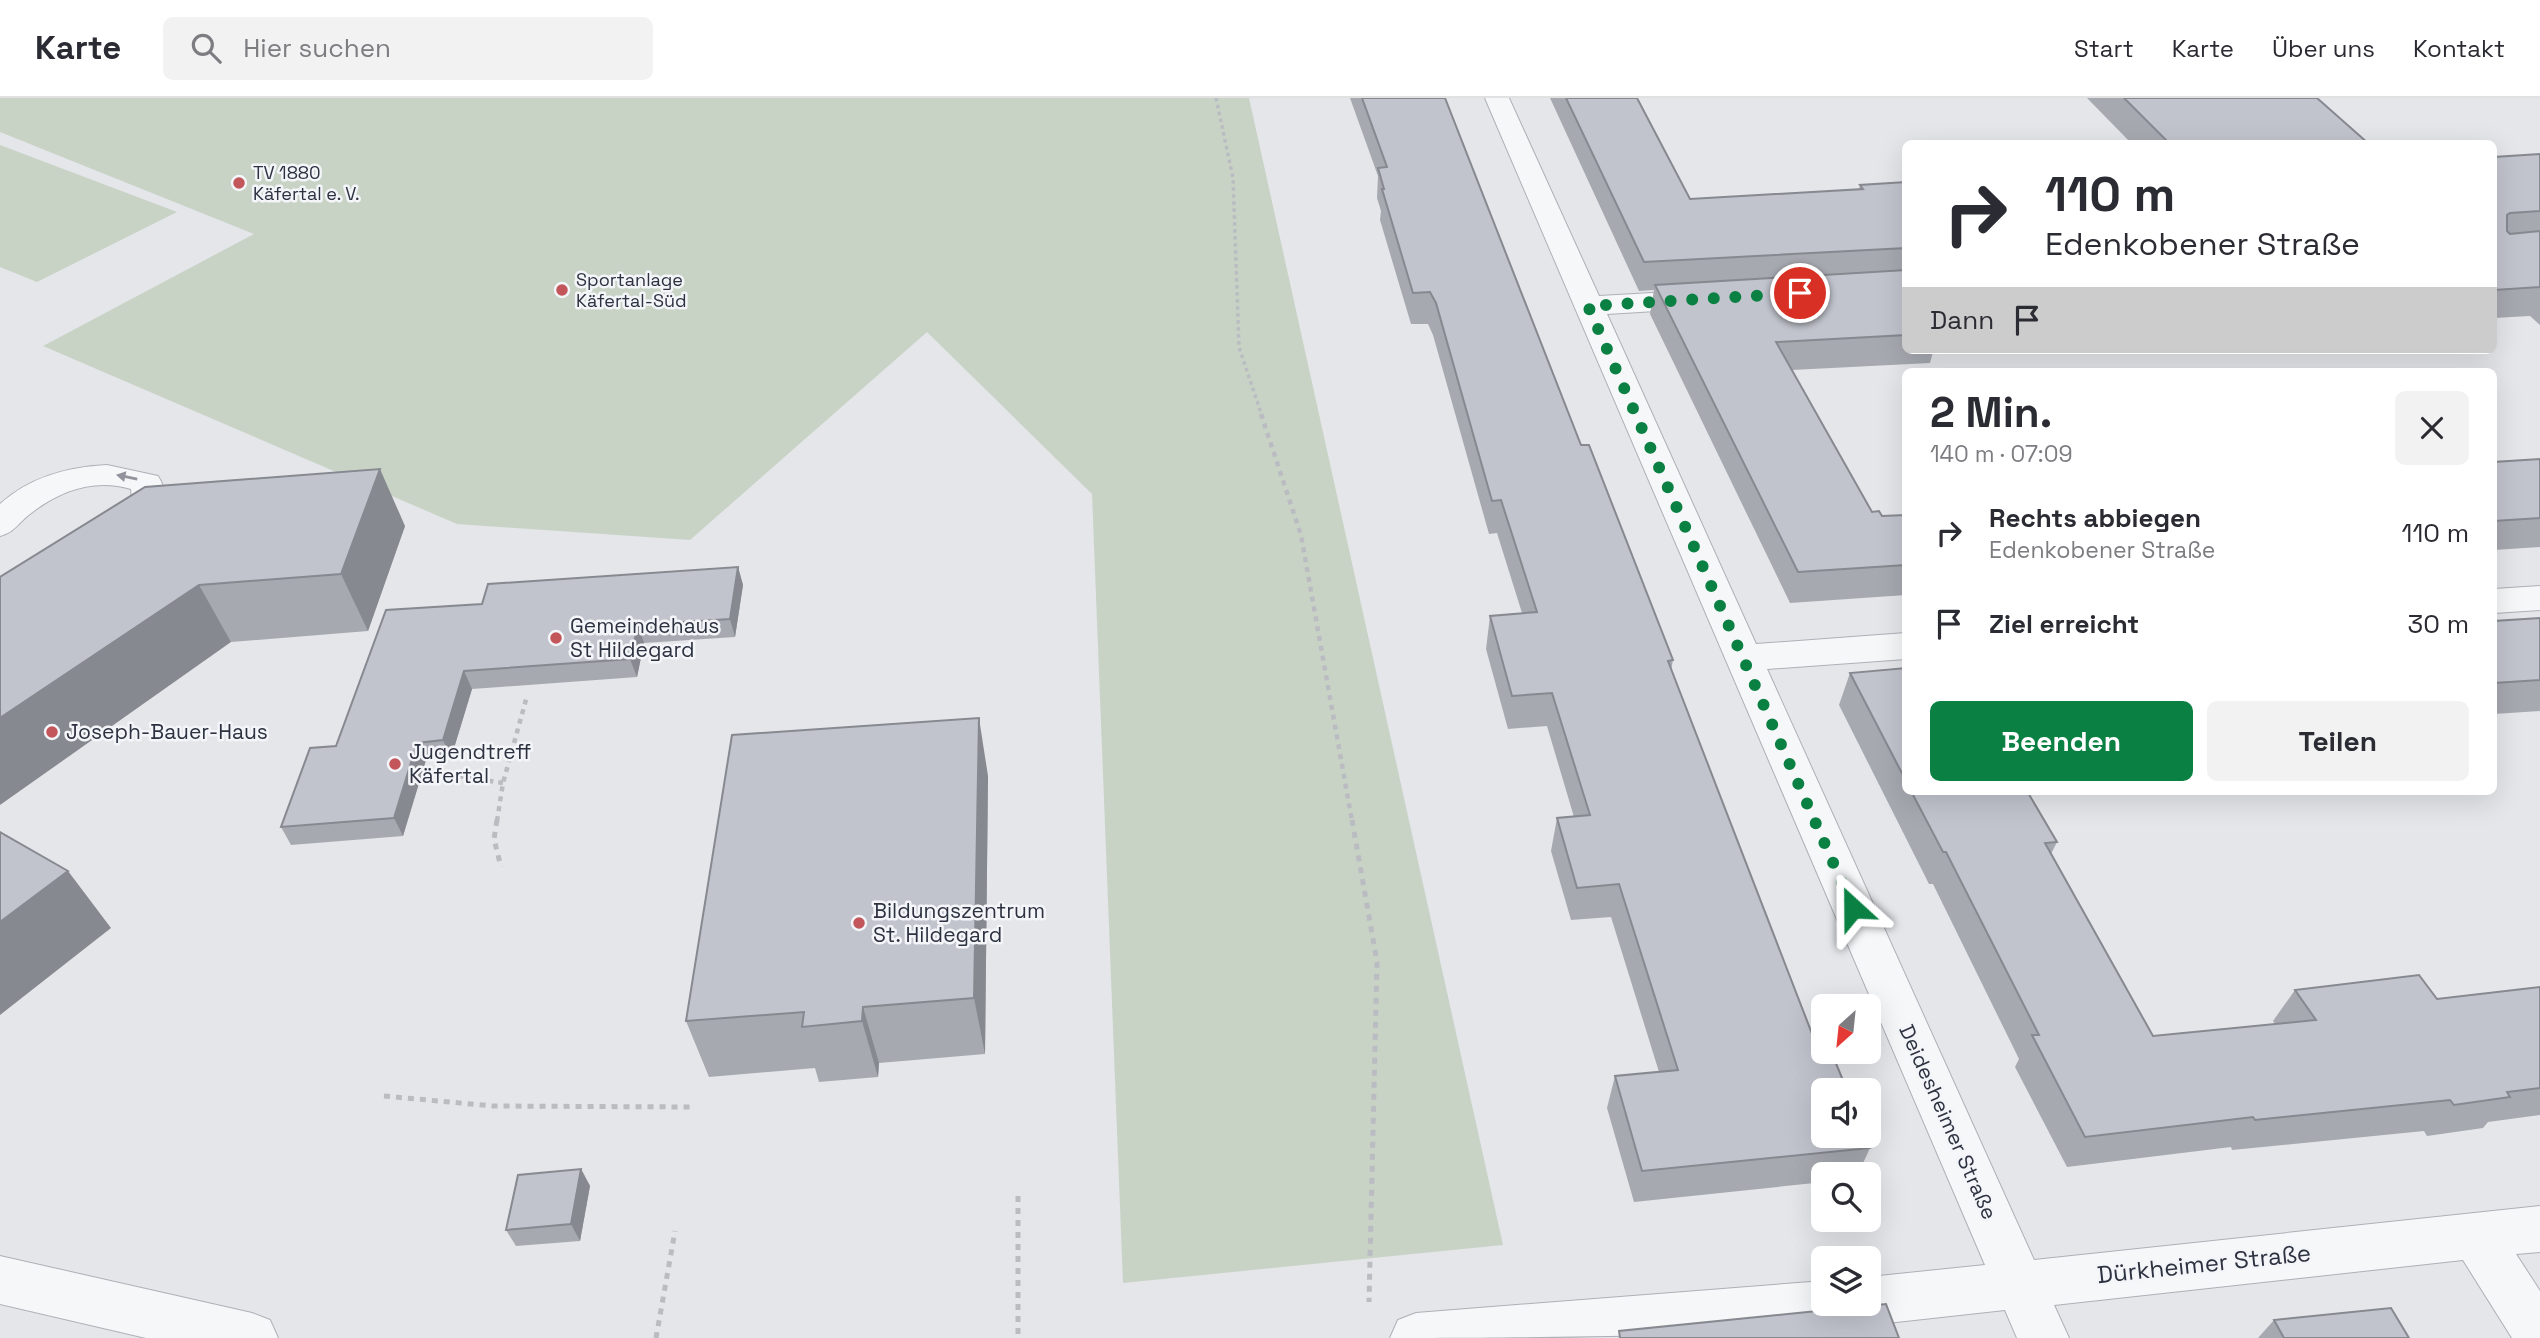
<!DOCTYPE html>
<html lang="de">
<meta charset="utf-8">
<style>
body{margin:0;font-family:"Space Grotesk",sans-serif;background:#f2f2f3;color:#2b2b33;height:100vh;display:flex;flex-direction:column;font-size:26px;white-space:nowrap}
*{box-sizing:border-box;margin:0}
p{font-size:23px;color:#7c7c81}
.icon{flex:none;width:38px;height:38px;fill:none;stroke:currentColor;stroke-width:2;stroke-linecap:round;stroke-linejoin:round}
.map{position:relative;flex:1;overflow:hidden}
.drawer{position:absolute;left:1902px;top:270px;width:595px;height:427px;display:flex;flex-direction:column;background:#fff;border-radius:10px;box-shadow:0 7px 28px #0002}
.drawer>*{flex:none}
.guide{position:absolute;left:1902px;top:42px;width:595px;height:214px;border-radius:10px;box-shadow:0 7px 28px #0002;background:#fff;color:#2b2b33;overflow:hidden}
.needle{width:46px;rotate:207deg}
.fabs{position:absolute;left:1811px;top:896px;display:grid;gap:14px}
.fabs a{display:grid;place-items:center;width:70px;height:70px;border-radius:10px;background:#fff;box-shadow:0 7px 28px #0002;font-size:35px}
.pin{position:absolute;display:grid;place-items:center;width:60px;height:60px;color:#fff;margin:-30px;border:4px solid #fff;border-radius:50%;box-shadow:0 2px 7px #0007}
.me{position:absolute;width:77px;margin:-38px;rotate:336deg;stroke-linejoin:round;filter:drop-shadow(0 0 5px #0008)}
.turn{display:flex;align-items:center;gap:24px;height:147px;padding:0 28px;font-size:32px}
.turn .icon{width:91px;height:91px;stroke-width:2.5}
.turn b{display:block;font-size:49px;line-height:60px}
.then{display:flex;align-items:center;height:66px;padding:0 28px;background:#0003;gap:14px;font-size:26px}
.round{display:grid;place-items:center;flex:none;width:74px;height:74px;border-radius:10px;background:#f2f2f3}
.overview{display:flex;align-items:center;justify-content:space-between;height:119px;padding:0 28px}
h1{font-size:42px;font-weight:600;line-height:52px}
.cta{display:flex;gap:14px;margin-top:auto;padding:14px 28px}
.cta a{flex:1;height:80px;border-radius:10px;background:#0b8043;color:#fff;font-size:28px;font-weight:600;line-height:80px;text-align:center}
.cta a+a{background:#f2f2f3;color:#2b2b33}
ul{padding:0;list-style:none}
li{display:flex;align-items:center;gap:21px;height:91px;padding:0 28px}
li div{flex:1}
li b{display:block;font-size:26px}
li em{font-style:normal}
header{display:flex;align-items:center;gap:42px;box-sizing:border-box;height:98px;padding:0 35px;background:#fff;border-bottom:2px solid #e1e1e2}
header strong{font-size:33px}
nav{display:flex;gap:38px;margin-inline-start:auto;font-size:24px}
.search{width:490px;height:63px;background:#f2f2f3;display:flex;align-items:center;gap:18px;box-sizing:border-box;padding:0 24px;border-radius:10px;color:#7c7c81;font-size:26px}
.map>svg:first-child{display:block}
.green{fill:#c8d3c6}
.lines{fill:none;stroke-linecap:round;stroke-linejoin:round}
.minor-casing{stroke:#adb0b7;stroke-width:2}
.path-far2{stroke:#babcc2;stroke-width:3.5;stroke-dasharray:3.5 3.5;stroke-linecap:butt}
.path-far1{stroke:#babcc2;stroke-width:4.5;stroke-dasharray:5 5;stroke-linecap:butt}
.path{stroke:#babcc2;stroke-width:5;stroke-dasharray:6 6;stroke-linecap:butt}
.minor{fill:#f6f7f9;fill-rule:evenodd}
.wall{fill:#a6a9b0}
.shaded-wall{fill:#878990}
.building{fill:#c1c4cd;stroke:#878990;stroke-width:2}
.oneway{fill:#92949d}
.route{stroke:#0b8043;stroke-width:12;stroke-dasharray:0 21.6}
.poi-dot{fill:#c2565b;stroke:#f3f5f8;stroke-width:2.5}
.labels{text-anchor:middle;stroke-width:5;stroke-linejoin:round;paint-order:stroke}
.far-poi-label{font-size:18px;fill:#2d3241;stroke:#f3f5f8;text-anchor:start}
.poi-label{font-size:21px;fill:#2d3241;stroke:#f3f5f8;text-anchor:start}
.street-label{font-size:21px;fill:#2d3241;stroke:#f3f5f8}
.near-street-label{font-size:24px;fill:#2d3241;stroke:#f3f5f8}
</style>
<header>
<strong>Karte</strong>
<div class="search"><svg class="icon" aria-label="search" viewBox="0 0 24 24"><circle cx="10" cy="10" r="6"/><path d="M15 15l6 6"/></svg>Hier suchen</div>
<nav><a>Start</a><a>Karte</a><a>Über uns</a><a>Kontakt</a></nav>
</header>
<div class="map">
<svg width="2540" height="1240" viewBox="0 0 2540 1240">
<rect width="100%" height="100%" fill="#e4e6ea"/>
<g class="green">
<path d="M0 0H1249L1503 1147 1123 1185 1092 396 927 234 690 442 457 426 43 248 254 136 0 34Z"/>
<path d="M0 47 177 114 37 184 0 169Z"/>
</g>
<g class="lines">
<g class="minor-casing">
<g id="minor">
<path d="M1485 0H1509L1599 198 1705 192 1715 195 1720 201 1715 207 1705 210 1607 216 1756 546 1906 535V561L1767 571 2034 1162 2540 1108V1154L2516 1156 2540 1193V1240H2512L2463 1162 2054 1207 2069 1240H2017L2005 1212 1869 1227 1851 1220C1826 1240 1452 1240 1390 1240L1398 1222 1416 1215 1824 1183V1206H1869V1179L1985 1167Z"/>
<path d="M107 367 158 378C178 408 148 447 114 439L109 431C119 416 134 413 131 391 94 380 59 393 30 416 18 425 15 434 0 438V406C30 379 67 369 107 367Z"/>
<path d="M2540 488V512L2494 515V491Z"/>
<path d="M0 1158 252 1215 270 1222 278 1240H146L0 1206Z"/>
</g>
</g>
<path class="path-far2" d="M1216 0 1233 80 1239 249 1262 318"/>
<g class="path-far1">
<path d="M1261 316 1301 437 1352 723"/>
<path d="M439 675 503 685"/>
<path d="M497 723 503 685 527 598"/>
</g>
<g class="path">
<path d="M497 722 494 741 501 769"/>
<path d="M1352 722 1377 864 1369 1204"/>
<path d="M384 998 493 1008 692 1009"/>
<path d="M1018 1098V1240"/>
<path d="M656 1240 675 1133"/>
</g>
<use href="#minor" class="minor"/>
</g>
<g class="wall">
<path d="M1350 0H1445L1581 347 1673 562 1671 572 1821 959 1870 1050 1858 1076H1824V1084L1634 1104 1607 1010 1615 978 1659 974 1611 819 1571 822 1551 753 1557 720 1574 719 1547 628 1508 631 1486 551 1490 518 1522 515 1497 435 1489 436 1433 237 1428 226H1411L1380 122 1381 113 1377 100 1378 78Z"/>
<path d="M1550 0H1637L1690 101 1859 91 1860 87 1906 84V252H1971L1933 254 1930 265 1792 272 1872 414 1882 418 1906 417V497L1790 505 1650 216 1654 192 1639 193Z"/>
<path d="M2087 0H2317L2369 46H2132Z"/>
<path d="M2540 56V227L2530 218 2494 220V59Z"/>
<path d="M2085 252H2159L2089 256Z"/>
<path d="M2540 361V449L2494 452V364Z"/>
<path d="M405 428 368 533 231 544 0 479Z"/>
<path d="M738 469 743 487 735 539 644 545 637 579 472 591 451 660 426 662 403 738 291 747 281 729 336 648 482 506Z"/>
<path d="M2540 520V613L2494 616V523Z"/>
<path d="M1906 570V693H2027L2057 744 2051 756 2153 938 2275 926 2273 923 2295 892 2437 901 2540 889V1017L2488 1024 2483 1030 2427 1038 2424 1033 2232 1052 2231 1049 2067 1069 2015 969 2019 961 1933 786H1929L1839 607 1850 575Z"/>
<path d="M988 678 985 956 879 965 878 979 819 984 815 970 709 979 686 923Z"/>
<path d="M581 1071 590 1088 580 1143 516 1148 506 1132Z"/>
<path d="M2274 1222 2409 1240H2258Z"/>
</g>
<g class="shaded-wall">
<path d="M380 371 405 428 368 533 341 476Z"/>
<path d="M738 469 743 487 735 539 730 521Z"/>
<path d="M199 487 231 544 0 707V620Z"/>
<path d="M638 527 644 545 637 579 630 561Z"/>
<path d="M464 573 472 591 451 660 443 642Z"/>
<path d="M979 620 988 678 985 956 974 900Z"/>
<path d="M417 645 426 662 403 738 394 720Z"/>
<path d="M68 773 111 830 0 917V824Z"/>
<path d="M863 909 879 965 878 979 862 923Z"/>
<path d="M581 1071 590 1088 580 1143 571 1126Z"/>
</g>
<g class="building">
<path d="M1362 0H1445L1581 347H1589L1673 562 1668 563 1821 959 1833 958 1847 992H1824V1038H1865L1870 1050 1642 1073 1615 978 1678 972 1619 786 1577 790 1557 720 1590 717 1552 595 1512 598 1490 518 1537 514 1501 402 1492 403 1436 205 1430 194 1413 195 1382 91H1384L1378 70 1387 69Z"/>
<path d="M1566 0H1637L1690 101 1863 91 1860 87 1906 84V150L1644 164Z"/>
<path d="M2124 0H2317L2369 46H2170Z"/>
<path d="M2540 56V113L2510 115 2507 117V133L2510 136 2540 133V189L2494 192V59Z"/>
<path d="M1906 172V237L1776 244 1872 414 1879 413 1882 418 1906 417V467L1798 474 1655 187Z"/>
<path d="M2540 361V420L2494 423V364Z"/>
<path d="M380 371 341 476 199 487 0 620V479L145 389Z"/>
<path d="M738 469 730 521 638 527 630 561 464 573 443 642 417 645 394 720 281 729 310 650 336 648 386 512 482 506 488 486Z"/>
<path d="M2540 520V582L2494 585V523Z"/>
<path d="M1906 570V683L1850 575Z"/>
<path d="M979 620 974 900 863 909 862 923 802 929 804 914 686 923 732 637Z"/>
<path d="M1911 693H2027L2057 744 2045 745 2153 938 2316 922 2295 892 2419 877 2437 901 2540 889V990L2507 994 2510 999 2454 1007 2450 1002 2255 1022 2253 1019 2085 1039 2032 937H2039L1946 754H1943Z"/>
<path d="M0 734 68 773 0 824Z"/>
<path d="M581 1071 571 1126 506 1132 518 1077Z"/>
<path d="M1886 1206 1899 1240H1620L1619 1233Z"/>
<path d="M2391 1210 2409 1240H2284L2274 1222Z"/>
</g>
<defs><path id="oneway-solid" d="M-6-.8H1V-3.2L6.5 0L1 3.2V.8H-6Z" transform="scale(1.75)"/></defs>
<use class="oneway" href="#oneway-solid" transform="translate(127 379) rotate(-168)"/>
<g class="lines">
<path class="route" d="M1800 195 1588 208 1853 810"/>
</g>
<g class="poi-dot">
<circle cx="239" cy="85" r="7"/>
<circle cx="562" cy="192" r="7"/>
<circle cx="556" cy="540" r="7"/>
<circle cx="52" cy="634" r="7"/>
<circle cx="395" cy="666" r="7"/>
<circle cx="859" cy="825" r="7"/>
</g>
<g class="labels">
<g class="far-poi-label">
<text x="253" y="81">TV 1880<tspan x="253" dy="21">Käfertal e. V.</tspan></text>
<text x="576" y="188">Sportanlage<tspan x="576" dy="21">Käfertal-Süd</tspan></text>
</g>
<g class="poi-label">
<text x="570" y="535">Gemeindehaus<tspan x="570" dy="24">St Hildegard</tspan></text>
<text x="66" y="641">Joseph-Bauer-Haus</text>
<text x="409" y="661">Jugendtreff<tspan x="409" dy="24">Käfertal</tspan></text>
<text x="873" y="820">Bildungszentrum<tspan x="873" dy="24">St. Hildegard</tspan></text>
</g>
<g class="street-label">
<text transform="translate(1948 1024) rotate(66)" y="7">Deidesheimer Straße</text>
</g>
<g class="near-street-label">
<text transform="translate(2204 1166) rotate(-6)" y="8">Dürkheimer Straße</text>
</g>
</g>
</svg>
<div class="fabs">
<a><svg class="needle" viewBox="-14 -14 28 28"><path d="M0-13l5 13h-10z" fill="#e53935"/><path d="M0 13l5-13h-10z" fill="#7c7c81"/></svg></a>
<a><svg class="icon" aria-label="sound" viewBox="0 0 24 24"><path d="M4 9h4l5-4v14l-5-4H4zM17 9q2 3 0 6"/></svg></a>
<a><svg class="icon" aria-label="search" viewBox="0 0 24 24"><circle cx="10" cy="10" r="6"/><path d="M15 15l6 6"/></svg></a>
<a><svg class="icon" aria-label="layers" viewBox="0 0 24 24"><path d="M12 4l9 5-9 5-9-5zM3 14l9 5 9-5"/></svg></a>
</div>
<div class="pin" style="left:1800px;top:195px;background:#d93025"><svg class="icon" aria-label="arrive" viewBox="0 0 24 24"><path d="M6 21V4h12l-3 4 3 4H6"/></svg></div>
<svg class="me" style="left:1853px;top:810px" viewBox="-20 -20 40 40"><path d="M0-17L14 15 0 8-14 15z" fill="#0b8043" stroke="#fff" stroke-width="4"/></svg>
<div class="guide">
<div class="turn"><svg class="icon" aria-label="right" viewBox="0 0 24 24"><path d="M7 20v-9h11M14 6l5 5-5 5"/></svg><div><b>110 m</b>Edenkobener Straße</div></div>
<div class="then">Dann<svg class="icon" aria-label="arrive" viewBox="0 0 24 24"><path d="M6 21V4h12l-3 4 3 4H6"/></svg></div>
</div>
<section class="drawer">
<div class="overview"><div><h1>2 Min.</h1><p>140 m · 07:09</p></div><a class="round"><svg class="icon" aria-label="close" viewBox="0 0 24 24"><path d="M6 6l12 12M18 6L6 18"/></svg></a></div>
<ul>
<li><svg class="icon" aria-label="right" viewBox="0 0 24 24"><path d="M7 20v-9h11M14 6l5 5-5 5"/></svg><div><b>Rechts abbiegen</b><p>Edenkobener Straße</p></div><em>110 m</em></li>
<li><svg class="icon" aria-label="arrive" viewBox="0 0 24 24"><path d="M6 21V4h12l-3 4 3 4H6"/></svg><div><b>Ziel erreicht</b></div><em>30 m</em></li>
</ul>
<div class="cta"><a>Beenden</a><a>Teilen</a></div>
</section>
</div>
